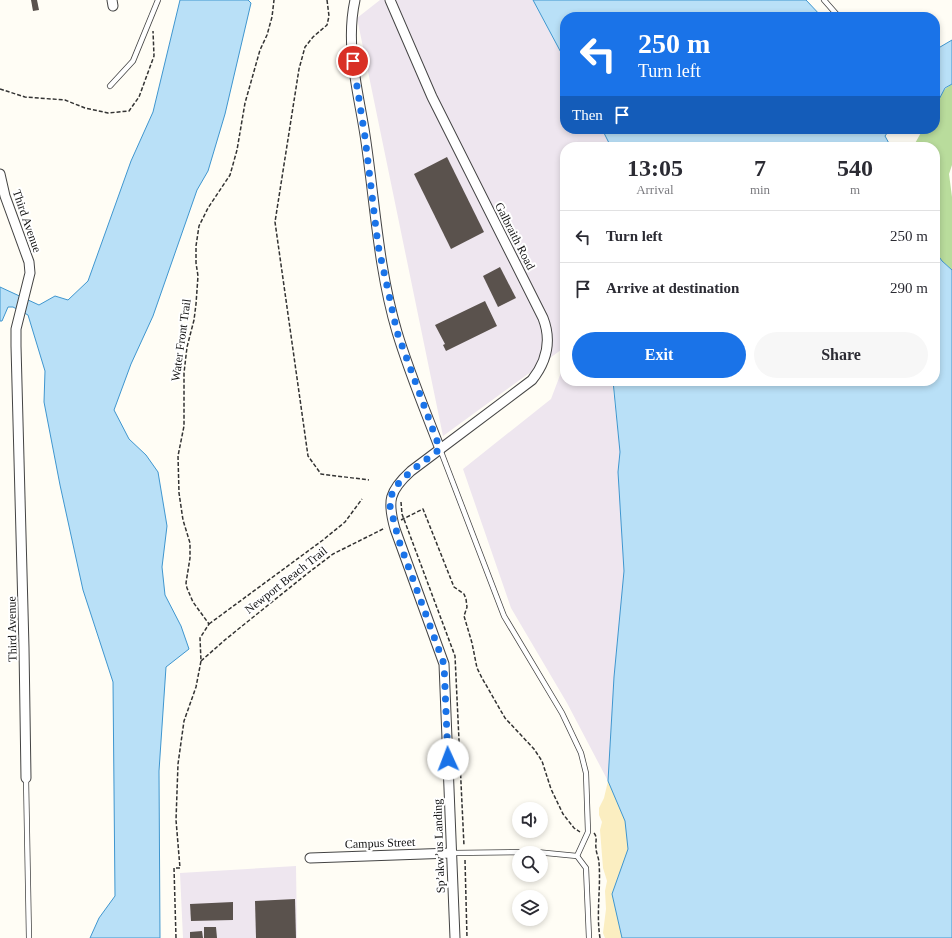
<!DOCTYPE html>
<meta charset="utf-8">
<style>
body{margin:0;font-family:"Times New Roman",serif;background:#f7f7f7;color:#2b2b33;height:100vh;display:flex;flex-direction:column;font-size:15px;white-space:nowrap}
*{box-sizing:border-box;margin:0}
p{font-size:13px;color:#7c7c81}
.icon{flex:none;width:22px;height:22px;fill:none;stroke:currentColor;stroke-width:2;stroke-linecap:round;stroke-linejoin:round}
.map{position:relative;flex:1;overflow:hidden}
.panel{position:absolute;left:560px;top:142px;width:380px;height:244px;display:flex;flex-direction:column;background:#fff;border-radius:16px;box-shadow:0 2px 6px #0003}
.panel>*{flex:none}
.guide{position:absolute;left:560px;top:12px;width:380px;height:122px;border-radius:16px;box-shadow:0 2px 6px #0003;background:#1a73e8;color:#fff;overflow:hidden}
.tools{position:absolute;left:512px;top:802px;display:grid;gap:8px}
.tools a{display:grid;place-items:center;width:36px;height:36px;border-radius:50%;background:#fff;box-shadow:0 2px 6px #0003;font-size:20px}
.pin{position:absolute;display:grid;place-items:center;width:34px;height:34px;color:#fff;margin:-17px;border:2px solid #fff;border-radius:50%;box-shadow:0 1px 4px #0007}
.me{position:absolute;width:44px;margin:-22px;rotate:358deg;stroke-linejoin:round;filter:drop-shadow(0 0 3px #0008)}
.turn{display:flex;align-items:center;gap:14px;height:84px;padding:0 12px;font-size:18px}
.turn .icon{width:52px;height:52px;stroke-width:2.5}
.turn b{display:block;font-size:28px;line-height:34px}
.then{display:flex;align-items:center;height:38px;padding:0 12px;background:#0003;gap:8px;font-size:15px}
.eta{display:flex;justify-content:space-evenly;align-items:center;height:68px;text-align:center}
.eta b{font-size:24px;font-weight:600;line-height:28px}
.cta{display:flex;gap:8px;margin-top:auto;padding:8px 12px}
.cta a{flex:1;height:46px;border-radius:24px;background:#1a73e8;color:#fff;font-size:16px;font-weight:600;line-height:46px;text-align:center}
.cta a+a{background:#f7f7f7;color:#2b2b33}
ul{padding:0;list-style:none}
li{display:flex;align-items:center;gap:12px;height:52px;padding:0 12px;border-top:1px solid #e1e1e2}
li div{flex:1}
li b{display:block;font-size:15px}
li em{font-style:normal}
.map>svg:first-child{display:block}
.industrial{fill:#eee6ef}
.forest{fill:#b9dc9c}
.sand{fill:#fbeec1}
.water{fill:#b9e0f7;stroke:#3f96cf}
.building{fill:#5a524d}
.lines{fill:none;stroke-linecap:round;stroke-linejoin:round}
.lane-casing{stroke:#444;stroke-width:6}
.street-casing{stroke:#444;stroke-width:11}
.path{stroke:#333;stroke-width:1.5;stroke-dasharray:4 2;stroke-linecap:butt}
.lane{stroke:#fff;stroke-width:4.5}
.street{stroke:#fff;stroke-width:9}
.route{stroke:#1a73e8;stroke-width:7;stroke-dasharray:0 12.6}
.labels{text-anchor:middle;stroke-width:4;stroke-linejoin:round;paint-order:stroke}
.street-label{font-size:12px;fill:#111;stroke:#fff}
</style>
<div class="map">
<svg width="952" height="938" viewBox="0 0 952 938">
<rect width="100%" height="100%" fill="#fffdf5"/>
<g class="industrial">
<path d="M380 0H533L565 60V129H602L611 147H565V347L443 436 357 18Z"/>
<path d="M565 362V381H612L620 452 618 472 624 571 614 677 608 781 567 703 511 608 463 469 551 399Z"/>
<path d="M296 866 297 938H183L180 873Z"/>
</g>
<path class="forest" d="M952 84V165L949 174 952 197V270L942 261 935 251V147H913L923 129H935C935 111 935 94 952 84Z"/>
<path class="sand" d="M610 750 657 938H605L603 933 606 909 605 891 607 881 603 868 600 830 602 822 599 815V808L604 798 608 781Z"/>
<g class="water">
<path d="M180 0H248L251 3 225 114 208 171 197 190 153 316 131 364 114 410 129 439 146 455 158 472 167 526 162 567 165 595 181 626 189 649 166 667 159 771 160 938H90L99 918 115 896 113 682 83 590 60 485 44 402 45 371 28 315 13 307H8L2 321H0V287L39 305 55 296 68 300 88 281 131 161 153 112Z"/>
<path d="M533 0H806L822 17H565V60Z"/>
<path d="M952 40V84L945 88 935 107V50Z"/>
<path d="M602 129H890L885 136 891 147H611Z"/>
<path d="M935 251 942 261 952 270V938H622L612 894 628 849 625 821 608 781 614 677 624 571 618 472 620 452 613 381H935Z"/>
</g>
<g class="building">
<path d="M31 0H37L39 10 33 11Z"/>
<path d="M447 157 484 232 451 249 414 174Z"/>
<path d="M500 267 516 298 498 307 483 276Z"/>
<path d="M485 301 497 326 446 351 443 345 445 344 435 325Z"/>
<path d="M295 899 296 938H256L255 901Z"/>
<path d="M233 902V920L191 921 190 904Z"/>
<path d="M204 927H216L217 938H204Z"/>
<path d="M202 931 203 938H190V932Z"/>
</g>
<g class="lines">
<g class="lane-casing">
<g id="lane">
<path d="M824 0 839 17"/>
<path d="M110 86 133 61 158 0"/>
<path d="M440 449 504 616 562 713 581 753 586 773 588 832 577 856"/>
<path d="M26 778 29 938"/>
<path d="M452 853 536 852 577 856 586 868 589 938"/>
</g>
</g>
<g class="street-casing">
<g id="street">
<path d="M112 0 113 6"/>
<path d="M355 0C345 45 358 90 365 135 375 201 378 268 397 332 409 372 425 410 440 449"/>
<path d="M390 0 432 97 543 318C552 341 547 361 532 380L411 471C389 491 387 501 395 529L444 664 455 938"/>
<path d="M0 174 5 196 29 262 30 273 16 329V346L24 648 26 778"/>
<path d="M310 858 452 853"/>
</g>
</g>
<g class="path">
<path d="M327 0 329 16 327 25 313 37 305 47 299 69 275 222 308 456 321 474 369 480"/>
<path d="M0 89 25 97 65 100 85 108 108 113 129 111 139 97 154 56 153 31"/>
<path d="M401 502 402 514 455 656 464 846"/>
<path d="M401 520 423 509 454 587 464 594 466 599 467 607 464 616 472 643 477 668 482 678 505 718 534 749 542 761 551 789 563 814 574 828 580 832"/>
<path d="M209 624 323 540 345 522 362 499"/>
<path d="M201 661 226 639 308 573 333 554 385 528"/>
<path d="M594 833C598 838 595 842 596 848 596 853 599 858 599 863 601 888 596 913 600 938"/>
<path d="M465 860 467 938"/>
<path d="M176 938 174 868H180L176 820 178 764 184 721 196 687 201 661 200 638 209 624 193 602 187 588 186 583 190 558V543L183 520 179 493 178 456 184 426V373L187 347 194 320 196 304 198 276 196 263V246L199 226 208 208 230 175 237 150 245 103 260 50 267 35 272 17 274 0"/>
</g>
<use href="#lane" class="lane"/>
<use href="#street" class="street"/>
</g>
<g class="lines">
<path class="route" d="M353 61 365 137 378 245 389 295 397 332 440 449 411 471 396 486 391 496 390 506 399 541 444 664 448 759"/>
</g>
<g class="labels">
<g class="street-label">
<text transform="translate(27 221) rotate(71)" y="4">Third Avenue</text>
<text transform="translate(515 236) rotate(63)" y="4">Galbraith Road</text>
<text transform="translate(181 340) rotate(-82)" y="4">Water Front Trail</text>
<text transform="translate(286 580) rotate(-38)" y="4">Newport Beach Trail</text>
<text transform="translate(12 629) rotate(-91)" y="4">Third Avenue</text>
<text transform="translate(380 843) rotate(-2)" y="4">Campus Street</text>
<text transform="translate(439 846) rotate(-92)" y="4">Sp’akw’us Landing</text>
</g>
</g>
</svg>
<div class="tools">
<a><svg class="icon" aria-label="sound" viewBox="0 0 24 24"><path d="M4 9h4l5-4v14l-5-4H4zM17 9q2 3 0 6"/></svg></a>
<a><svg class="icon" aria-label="search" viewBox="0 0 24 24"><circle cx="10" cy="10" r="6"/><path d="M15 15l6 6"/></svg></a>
<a><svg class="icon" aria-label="layers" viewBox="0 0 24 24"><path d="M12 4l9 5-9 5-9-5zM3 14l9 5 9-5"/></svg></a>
</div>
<div class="pin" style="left:353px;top:61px;background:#d93025"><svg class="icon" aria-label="arrive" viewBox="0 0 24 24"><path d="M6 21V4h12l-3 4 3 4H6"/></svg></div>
<svg class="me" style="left:448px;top:759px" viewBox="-20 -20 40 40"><circle r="19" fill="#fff"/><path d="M0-13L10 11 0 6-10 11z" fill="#1a73e8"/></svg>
<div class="guide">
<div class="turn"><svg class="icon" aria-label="left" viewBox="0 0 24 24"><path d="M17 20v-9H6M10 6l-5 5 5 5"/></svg><div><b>250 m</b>Turn left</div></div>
<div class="then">Then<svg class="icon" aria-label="arrive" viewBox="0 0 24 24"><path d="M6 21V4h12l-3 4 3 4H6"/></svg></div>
</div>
<section class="panel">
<div class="eta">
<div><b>13:05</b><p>Arrival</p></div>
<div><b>7</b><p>min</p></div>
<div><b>540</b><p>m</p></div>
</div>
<ul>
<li><svg class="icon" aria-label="left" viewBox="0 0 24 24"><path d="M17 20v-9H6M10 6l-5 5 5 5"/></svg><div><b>Turn left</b></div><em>250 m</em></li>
<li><svg class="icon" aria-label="arrive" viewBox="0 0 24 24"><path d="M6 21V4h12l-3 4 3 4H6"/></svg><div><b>Arrive at destination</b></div><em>290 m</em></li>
</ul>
<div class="cta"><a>Exit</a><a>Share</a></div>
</section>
</div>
